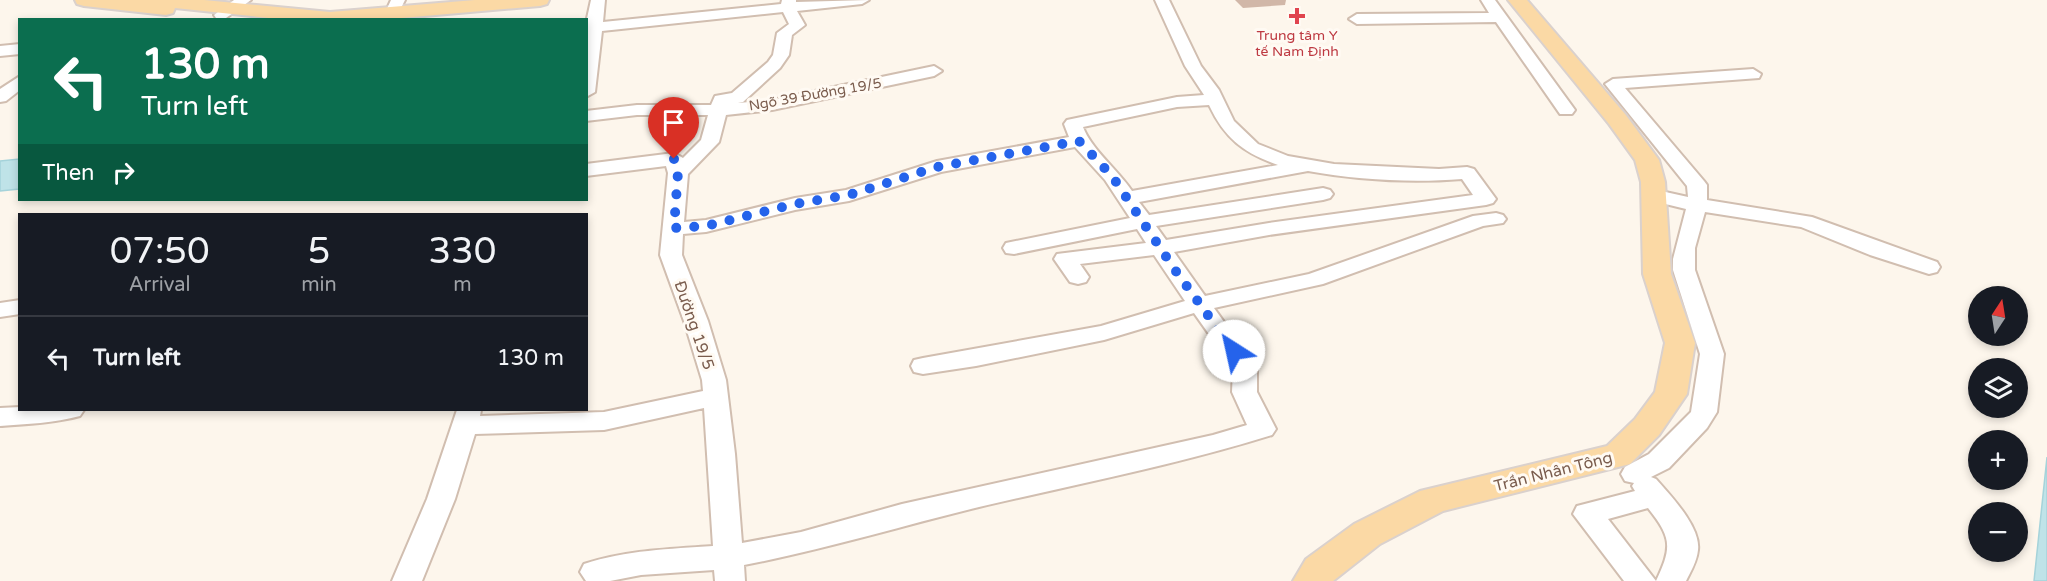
<!DOCTYPE html>
<meta charset="utf-8">
<style>
body{margin:0;font-family:"Varela Round",sans-serif;background:#20242c;color:#f1f3f6;height:100vh;display:flex;flex-direction:column;font-size:22px;white-space:nowrap}
*{box-sizing:border-box;margin:0}
p{font-size:20px;color:#9ea1a6}
.icon{flex:none;width:33px;height:33px;fill:none;stroke:currentColor;stroke-width:2;stroke-linecap:round;stroke-linejoin:round}
.map{position:relative;flex:1;overflow:hidden}
.sheet{position:absolute;left:18px;top:213px;width:570px;height:198px;display:flex;flex-direction:column;background:#171b24;border-radius:0px;box-shadow:0 3px 9px #0003}
.sheet>*{flex:none}
.banner{position:absolute;left:18px;top:18px;width:570px;height:183px;border-radius:0px;box-shadow:0 3px 9px #0003;background:#0b6e4f;color:#fff;overflow:hidden}
.needle{width:39px;rotate:12deg}
.fabs{position:absolute;left:1968px;top:286px;display:grid;gap:12px}
.fabs a{display:grid;place-items:center;width:60px;height:60px;border-radius:50%;background:#171b24;box-shadow:0 3px 9px #0003;font-size:30px}
.pin{position:absolute;display:grid;place-items:center;width:51px;height:51px;color:#fff;margin:-62px -26px;border-radius:50% 50% 50% 0;rotate:-45deg;box-shadow:0 0 6px #0007}
.pin .icon{rotate:45deg}
.me{position:absolute;width:66px;margin:-33px;rotate:325deg;stroke-linejoin:round;filter:drop-shadow(0 0 4px #0008)}
.turn{display:flex;align-items:center;gap:21px;height:126px;padding:0 24px;font-size:27px}
.turn .icon{width:78px;height:78px;stroke-width:2.5}
.turn b{display:block;font-size:42px;line-height:51px}
.then{display:flex;align-items:center;height:57px;padding:0 24px;background:#0003;gap:12px;font-size:22px}
.eta{display:flex;justify-content:space-evenly;align-items:center;height:102px;text-align:center}
.eta b{font-size:36px;font-weight:600;line-height:42px}
ul{padding:0;list-style:none}
li{display:flex;align-items:center;gap:18px;height:84px;padding:0 24px;border-top:2px solid #363941}
li div{flex:1}
li b{display:block;font-size:22px}
li em{font-style:normal}
.map>svg:first-child{display:block}
.water{fill:#bfe3e8;stroke:#a5d3da;stroke-width:1.5}
.lines{fill:none;stroke-linecap:round;stroke-linejoin:round}
.minor-casing{stroke:#d1beb0;stroke-width:4}
.major-casing{stroke:#dad1cd;stroke-width:4}
.minor{fill:#fff;fill-rule:evenodd}
.major{fill:#fbd9a5;fill-rule:evenodd}
.wall{fill:#d1b7a8}
.route{stroke:#2563eb;stroke-width:10;stroke-dasharray:0 18}
.health-dot{fill:#e0444e;stroke:#fffaf3;stroke-width:2}
.labels{text-anchor:middle;stroke-width:6;stroke-linejoin:round;paint-order:stroke}
.far-health-label{font-size:14px;fill:#be3a42;stroke:#fffaf3}
.far-street-label{font-size:14px;fill:#7a5c4d;stroke:#fffaf3}
.street-label{font-size:16px;fill:#7a5c4d;stroke:#fffaf3}
</style>
<div class="map">
<svg width="2047" height="581" viewBox="0 0 2047 581">
<rect width="100%" height="100%" fill="#fdf6ec"/>
<g class="water">
<path d="M19 159V189L0 191V161Z"/>
<path d="M2047 457V581H2034Z"/>
</g>
<g class="lines">
<g class="minor-casing">
<g id="minor">
<path d="M234 0H251L226 18H216L214 15Z"/>
<path d="M391 0H405L397 16 392 17 385 13Z"/>
<path d="M591 0H605L603 22 781 4 782 0H796V2L869 0 862 4 797 11 805 25 792 35 789 55 780 68 743 102 738 103 772 100 934 66 942 71 934 76 772 110 726 115 719 142 688 174 684 222 706 220 795 198 846 190 937 161 1069 137 1064 124 1067 120 1177 97 1204 95 1185 66 1155 0H1169L1201 66 1219 90 1234 121 1258 144 1288 156 1334 164 1439 169 1467 167 1474 169 1496 199 1493 203 1486 205 1269 235 1174 252 1205 296 1309 274 1473 216 1496 213 1503 215 1506 219 1503 223 1483 226 1323 284 1214 308 1257 368V392L1276 429 1272 435C1176 465 1077 484 979 507 901 526 823 550 744 565L745 581H715L714 570 641 575 610 581H586L580 572 584 564C626 550 670 549 713 546L704 408 604 430 475 434 455 499 422 581H392L427 499 457 410H481L480 416 604 412 703 391 702 380 684 321 660 255 668 173 666 166 586 176V164L674 153 683 158 701 140 708 115H637L586 121V111L637 105H711L715 96 732 93 768 62 773 55 777 33 789 24 783 12 602 31 595 92 586 97V23ZM1209 105C1225 139 1244 153 1278 165L1132 191C1118 170 1091 149 1083 127L1177 107ZM1075 147 1105 180 1130 218 1006 243 1003 248 1006 253 1014 254 1137 229 1146 243 1065 253 1057 254 1054 259 1070 282 1078 284 1086 282 1089 277 1080 264 1154 255 1185 301 1101 326 923 358 914 360 911 366 914 372 923 374 976 366 1104 340 1194 313 1233 368 1232 392 1247 425 1213 435 902 504 801 532 742 543 735 454 726 380 708 321 682 255 683 234 706 232 795 210 849 201 941 172ZM1308 171C1358 180 1412 183 1462 179L1473 195 1269 223 1166 240 1156 226 1323 200 1330 198 1333 194 1330 190 1323 188 1149 215 1139 202Z"/>
<path d="M1481 0H1495L1575 110 1572 114H1560L1496 22 1357 24 1349 19 1357 14 1489 13Z"/>
<path d="M20 44V54L0 56V46Z"/>
<path d="M1753 69 1761 74 1759 78 1625 88 1704 181 1707 185V200L1812 217 1937 262 1940 267 1937 272 1929 274 1870 255 1801 227 1705 212 1695 248V270L1724 354 1717 412 1707 428 1669 468 1651 477 1656 479C1670 495 1701 527 1698 550 1697 561 1691 571 1686 581H1624L1573 514 1577 506 1635 491 1632 486 1634 483 1625 481 1621 474 1625 467 1649 454 1691 412 1700 354 1673 270V259L1686 209 1645 199 1642 195 1645 191 1652 189 1688 197 1687 186 1605 84 1613 79ZM1648 508C1672 538 1672 547 1656 581L1608 519Z"/>
<path d="M20 76V90L6 101 0 102V89Z"/>
<path d="M20 300V314L0 317V303Z"/>
<path d="M20 407V410H84L80 416C54 423 27 424 0 426V408Z"/>
</g>
</g>
<g class="major-casing">
<g id="major">
<path d="M75 0H204L330 12 475 0H549L547 4 540 6 379 20H288L175 8 173 13 166 15 84 6 77 4Z"/>
<path d="M1508 0H1527L1625 114 1659 160 1665 182 1671 274 1695 343 1687 394 1659 435 1630 464 1443 511 1380 544 1333 581H1293L1306 559 1354 524 1420 491 1607 446 1635 419 1655 392 1665 343 1643 274 1641 182 1635 160 1609 124Z"/>
</g>
</g>
<use href="#minor" class="minor"/>
<use href="#major" class="major"/>
</g>
<path class="wall" d="M1235 0H1286L1285 5 1243 8Z"/>
<g class="lines">
<path class="route" d="M674 159 678 172 674 228 706 226 795 204 849 195 937 167 1079 141 1112 176 1175 270 1234 351"/>
</g>
<path class="health-dot" d="M1294 7h6v6h6v6h-6v6h-6v-6h-6v-6h6z"/>
<g class="labels">
<g class="far-health-label">
<text x="1297" y="40">Trung tâm Y<tspan x="1297" dy="16">tế Nam Định</tspan></text>
</g>
<g class="far-street-label">
<text transform="translate(815 94) rotate(-10)" y="5">Ngõ 39 Đường 19/5</text>
</g>
<g class="street-label">
<text transform="translate(695 325) rotate(71)" y="6">Đường 19/5</text>
<text transform="translate(1553 471) rotate(-14)" y="6">Trần Nhân Tông</text>
</g>
</g>
</svg>
<div class="fabs">
<a><svg class="needle" viewBox="-14 -14 28 28"><path d="M0-13l5 13h-10z" fill="#e53935"/><path d="M0 13l5-13h-10z" fill="#9ea1a6"/></svg></a>
<a><svg class="icon" aria-label="layers" viewBox="0 0 24 24"><path d="M12 4l9 5-9 5-9-5zM3 14l9 5 9-5"/></svg></a>
<a>+</a>
<a>−</a>
</div>
<div class="pin" style="left:674px;top:159px;background:#d93025"><svg class="icon" aria-label="arrive" viewBox="0 0 24 24"><path d="M6 21V4h12l-3 4 3 4H6"/></svg></div>
<svg class="me" style="left:1234px;top:351px" viewBox="-20 -20 40 40"><circle r="19" fill="#fff"/><path d="M0-13L10 11 0 6-10 11z" fill="#2563eb"/></svg>
<div class="banner">
<div class="turn"><svg class="icon" aria-label="left" viewBox="0 0 24 24"><path d="M17 20v-9H6M10 6l-5 5 5 5"/></svg><div><b>130 m</b>Turn left</div></div>
<div class="then">Then<svg class="icon" aria-label="right" viewBox="0 0 24 24"><path d="M7 20v-9h11M14 6l5 5-5 5"/></svg></div>
</div>
<section class="sheet">
<div class="eta">
<div><b>07:50</b><p>Arrival</p></div>
<div><b>5</b><p>min</p></div>
<div><b>330</b><p>m</p></div>
</div>
<ul>
<li><svg class="icon" aria-label="left" viewBox="0 0 24 24"><path d="M17 20v-9H6M10 6l-5 5 5 5"/></svg><div><b>Turn left</b></div><em>130 m</em></li>
</ul>
</section>
</div>
